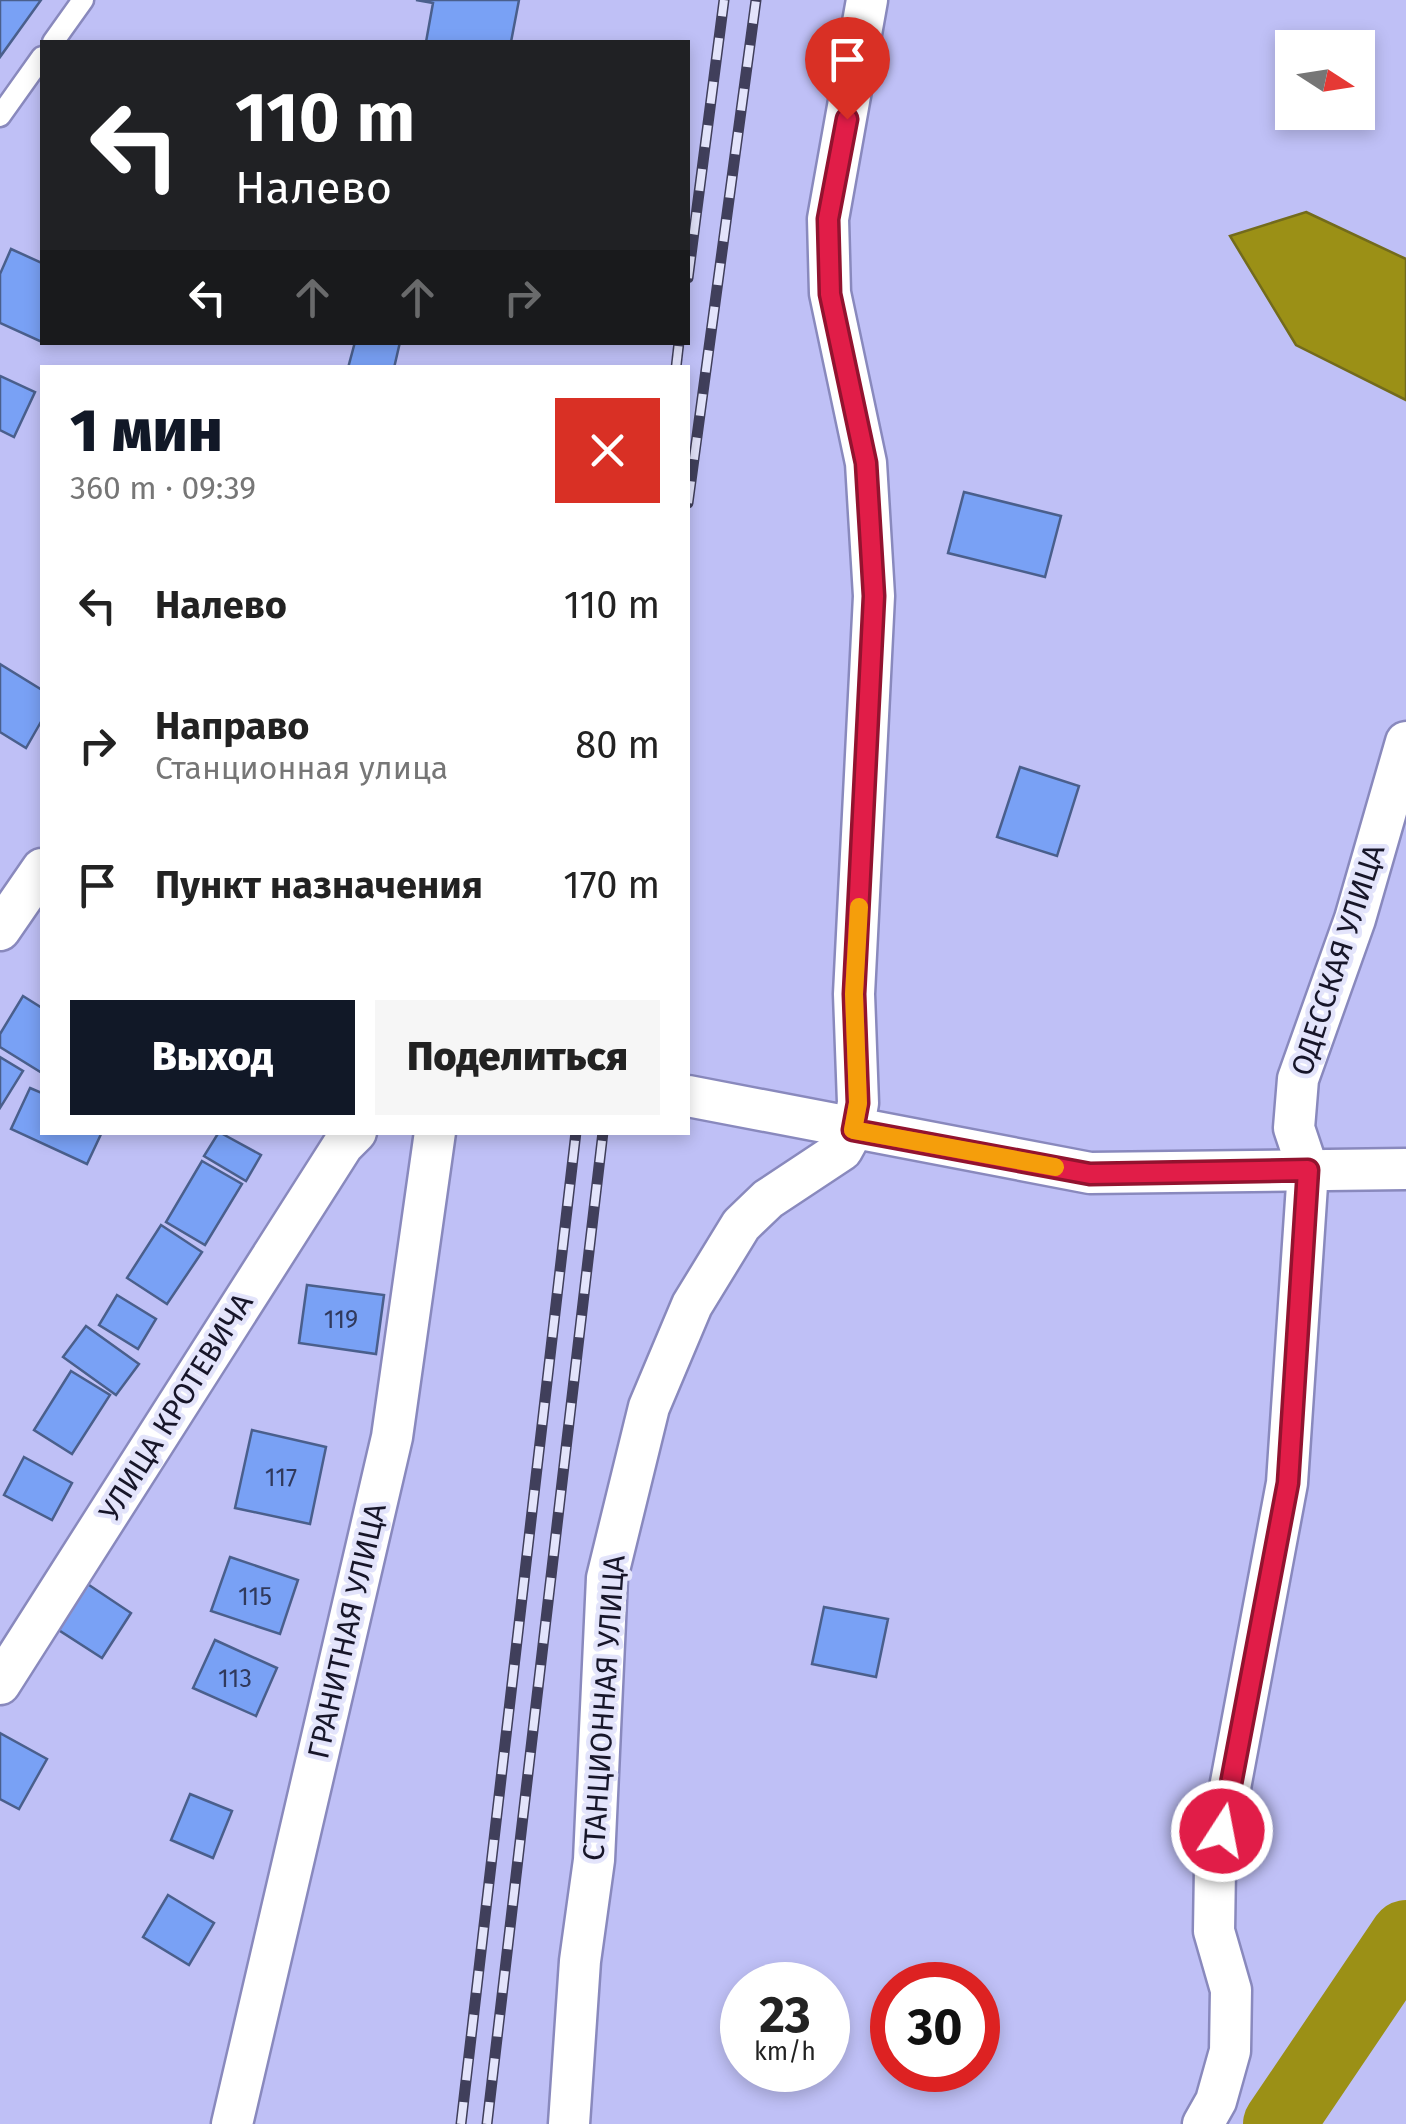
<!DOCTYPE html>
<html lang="ru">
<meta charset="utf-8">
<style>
body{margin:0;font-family:"Fira Sans",sans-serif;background:#f6f6f6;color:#222;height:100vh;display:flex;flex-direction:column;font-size:38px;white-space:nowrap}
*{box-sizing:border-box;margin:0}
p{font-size:32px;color:#767676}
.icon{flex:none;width:55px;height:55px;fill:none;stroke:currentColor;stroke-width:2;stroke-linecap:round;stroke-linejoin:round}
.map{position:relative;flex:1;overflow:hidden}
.details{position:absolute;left:40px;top:365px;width:650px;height:770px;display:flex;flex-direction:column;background:#fff;border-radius:0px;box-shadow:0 5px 15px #0003}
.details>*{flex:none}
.hud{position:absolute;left:40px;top:40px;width:650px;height:305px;border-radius:0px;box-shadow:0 5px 15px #0003;background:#202124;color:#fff;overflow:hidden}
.needle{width:65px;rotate:102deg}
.tools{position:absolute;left:1275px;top:30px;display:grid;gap:20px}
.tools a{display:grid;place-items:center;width:100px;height:100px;border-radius:0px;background:#fff;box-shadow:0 5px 15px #0003;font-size:50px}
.speed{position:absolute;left:720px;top:1962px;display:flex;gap:20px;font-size:50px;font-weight:700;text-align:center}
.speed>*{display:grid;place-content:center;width:130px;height:130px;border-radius:50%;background:#fff;box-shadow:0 5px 15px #0003;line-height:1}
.speed small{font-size:25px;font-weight:400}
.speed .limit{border:15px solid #d22;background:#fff;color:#111}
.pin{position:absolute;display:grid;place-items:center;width:85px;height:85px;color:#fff;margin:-102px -42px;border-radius:50% 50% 50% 0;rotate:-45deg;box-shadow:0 0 10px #0007}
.pin .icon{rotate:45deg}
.me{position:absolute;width:110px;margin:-55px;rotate:11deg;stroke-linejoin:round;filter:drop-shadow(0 0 8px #0008)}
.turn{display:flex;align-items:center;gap:35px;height:210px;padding:0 30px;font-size:45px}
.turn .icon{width:130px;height:130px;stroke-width:2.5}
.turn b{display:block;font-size:70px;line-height:85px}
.lanes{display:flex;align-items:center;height:95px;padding:0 30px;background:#0003;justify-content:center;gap:50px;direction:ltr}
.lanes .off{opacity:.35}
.round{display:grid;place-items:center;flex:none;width:105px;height:105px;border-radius:0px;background:#f6f6f6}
.headline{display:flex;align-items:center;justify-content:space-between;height:170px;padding:0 30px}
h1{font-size:60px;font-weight:800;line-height:75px;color:#111827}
.primary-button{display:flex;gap:20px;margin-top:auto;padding:20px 30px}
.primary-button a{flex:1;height:115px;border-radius:0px;background:#111827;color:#fff;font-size:40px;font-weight:800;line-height:115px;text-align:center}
.primary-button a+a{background:#f6f6f6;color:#222}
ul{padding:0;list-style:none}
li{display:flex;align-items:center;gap:30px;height:140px;padding:0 30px}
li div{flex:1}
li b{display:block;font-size:38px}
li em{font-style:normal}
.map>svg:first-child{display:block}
.water{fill:#9b9016;stroke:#736b1c;stroke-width:2.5}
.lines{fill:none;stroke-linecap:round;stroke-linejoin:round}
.river{stroke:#9b9016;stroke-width:72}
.building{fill:#79a1f5;stroke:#4a5f8c;stroke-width:2.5}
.lane-casing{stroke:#8989bd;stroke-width:25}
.street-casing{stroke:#8989bd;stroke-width:45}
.lane{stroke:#fff;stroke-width:20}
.street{stroke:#fff;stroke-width:40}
.rail-casing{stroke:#403f5b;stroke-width:11}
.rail{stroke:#e3e4fb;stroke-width:8;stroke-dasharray:22;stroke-linecap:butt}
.route-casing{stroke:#92132f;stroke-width:25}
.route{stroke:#e11d48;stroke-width:18}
.slow{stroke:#f59e0b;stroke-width:18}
.labels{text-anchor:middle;stroke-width:9;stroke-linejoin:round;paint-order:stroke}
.number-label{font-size:25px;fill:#30395c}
.street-label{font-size:30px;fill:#171629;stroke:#e3e4fb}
</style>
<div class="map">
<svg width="1406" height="2124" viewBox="0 0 1406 2124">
<rect width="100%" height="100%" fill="#bfc0f6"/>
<path class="water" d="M1306 212 1406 259V400L1296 345 1230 236Z"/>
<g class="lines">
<path class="river" d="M1279 2124 1406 1936"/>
</g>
<g class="building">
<path d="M0 0H41L0 57Z"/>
<path d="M416 0H519L511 42H426L433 3Z"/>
<path d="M11 249 42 263V342L0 323V274Z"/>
<path d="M355 342H400L394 368H348Z"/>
<path d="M0 376 35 392 14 437 0 430Z"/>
<path d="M964 492 1061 516 1045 577 948 553Z"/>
<path d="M0 664 42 690V720L26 748 0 732Z"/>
<path d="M1020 767 1079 786 1057 856 997 837Z"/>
<path d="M23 996 42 1008V1073L0 1047V1034Z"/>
<path d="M0 1057 23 1071 0 1108Z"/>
<path d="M30 1088 42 1093V1132H102L87 1164 11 1129Z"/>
<path d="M219 1132 261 1155 246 1181 204 1156Z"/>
<path d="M202 1161 242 1184 205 1245 166 1222Z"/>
<path d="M161 1225 202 1252 167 1304 127 1278Z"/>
<path d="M307 1285 384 1295 376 1354 299 1343Z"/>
<path d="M117 1295 156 1319 138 1349 99 1325Z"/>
<path d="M86 1326 139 1364 116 1395 63 1357Z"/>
<path d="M71 1371 110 1395 72 1454 34 1430Z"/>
<path d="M252 1430 326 1447 310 1524 235 1508Z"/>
<path d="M24 1457 72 1483 52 1520 4 1495Z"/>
<path d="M230 1557 298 1580 280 1634 211 1611Z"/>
<path d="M83 1581 131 1613 102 1658 54 1627Z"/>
<path d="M824 1607 888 1619 876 1677 812 1664Z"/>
<path d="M215 1640 277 1668 256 1716 193 1688Z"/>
<path d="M0 1733 47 1759 19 1809 0 1799Z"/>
<path d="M190 1794 232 1811 213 1858 171 1840Z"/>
<path d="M168 1895 214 1923 189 1965 143 1937Z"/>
</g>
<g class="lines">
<g class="lane-casing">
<g id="lane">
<path d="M53 42 83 0"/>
<path d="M0 116 42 57"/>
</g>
</g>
<g class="street-casing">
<g id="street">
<path d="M0 930 42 869"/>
<path d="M688 1096 1090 1173 1406 1169"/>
<path d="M0 1684 343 1145 356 1132"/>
<path d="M232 2124 392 1437 435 1132"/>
<path d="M569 2124 580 1961 594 1860 607 1578 649 1407 692 1305 741 1225 768 1199 842 1150 853 1130 858 1103 854 994 874 596 866 463 830 293 828 219 867 0"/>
<path d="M1203 2124 1216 2101 1230 2051 1231 1990 1214 1931 1215 1868 1287 1483 1308 1170 1294 1128 1298 1079 1355 919 1406 742"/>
</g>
</g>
<use href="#lane" class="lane"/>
<use href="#street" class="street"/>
<g class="rail-casing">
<g id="rail">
<path d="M688 278 724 0"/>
<path d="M676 368 679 342"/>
<path d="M688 503 756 0"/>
<path d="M461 2124 576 1132"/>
<path d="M487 2124 603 1132"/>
</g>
</g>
<use href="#rail" class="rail"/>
</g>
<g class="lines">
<g class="route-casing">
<path id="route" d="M847 119 828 219 830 294 866 463 874 596 854 994 858 1103 853 1130 1090 1174 1308 1170 1288 1483 1222 1831"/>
</g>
<use href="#route" class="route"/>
<path class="slow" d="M859 907 854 994 858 1103 853 1130 1055 1167"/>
</g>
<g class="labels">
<g class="number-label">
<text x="341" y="1328">119</text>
<text x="281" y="1486">117</text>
<text x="255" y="1605">115</text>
<text x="235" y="1687">113</text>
</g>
<g class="street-label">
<text transform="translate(1338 960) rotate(-72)" y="10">ОДЕССКАЯ УЛИЦА</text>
<text transform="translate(176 1407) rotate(-58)" y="10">УЛИЦА КРОТЕВИЧА</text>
<text transform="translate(347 1631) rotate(-77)" y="10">ГРАНИТНАЯ УЛИЦА</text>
<text transform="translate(604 1708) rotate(-86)" y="10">СТАНЦИОННАЯ УЛИЦА</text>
</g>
</g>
</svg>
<div class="tools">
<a><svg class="needle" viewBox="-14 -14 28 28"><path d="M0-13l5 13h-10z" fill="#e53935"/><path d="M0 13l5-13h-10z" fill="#767676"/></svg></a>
</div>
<div class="speed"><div>23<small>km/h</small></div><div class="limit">30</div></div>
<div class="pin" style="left:847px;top:119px;background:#d93025"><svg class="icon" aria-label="arrive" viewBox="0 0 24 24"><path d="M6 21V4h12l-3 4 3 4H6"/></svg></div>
<svg class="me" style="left:1222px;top:1831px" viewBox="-20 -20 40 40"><circle r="17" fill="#e11d48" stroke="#fff" stroke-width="3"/><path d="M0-11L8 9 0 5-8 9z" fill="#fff"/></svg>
<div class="hud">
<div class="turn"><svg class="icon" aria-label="left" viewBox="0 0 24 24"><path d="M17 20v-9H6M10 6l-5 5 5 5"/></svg><div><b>110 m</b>Налево</div></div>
<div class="lanes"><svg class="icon" aria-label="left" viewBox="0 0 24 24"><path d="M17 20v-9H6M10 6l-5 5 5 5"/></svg><svg class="icon off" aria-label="ahead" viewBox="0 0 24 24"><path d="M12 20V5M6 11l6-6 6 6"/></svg><svg class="icon off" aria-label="ahead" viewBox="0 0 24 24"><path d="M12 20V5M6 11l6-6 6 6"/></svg><svg class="icon off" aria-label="right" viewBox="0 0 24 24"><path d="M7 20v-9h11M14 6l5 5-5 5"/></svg></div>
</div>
<section class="details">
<div class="headline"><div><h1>1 мин</h1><p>360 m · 09:39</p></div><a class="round" style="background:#d93025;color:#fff"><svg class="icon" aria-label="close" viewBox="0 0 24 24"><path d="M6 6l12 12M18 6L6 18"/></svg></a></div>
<ul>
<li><svg class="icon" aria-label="left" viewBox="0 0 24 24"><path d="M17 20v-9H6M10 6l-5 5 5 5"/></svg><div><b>Налево</b></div><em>110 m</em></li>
<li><svg class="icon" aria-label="right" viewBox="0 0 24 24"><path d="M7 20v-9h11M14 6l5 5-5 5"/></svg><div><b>Направо</b><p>Станционная улица</p></div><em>80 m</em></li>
<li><svg class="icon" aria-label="arrive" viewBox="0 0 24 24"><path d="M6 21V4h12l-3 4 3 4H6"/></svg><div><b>Пункт назначения</b></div><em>170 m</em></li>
</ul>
<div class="primary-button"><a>Выход</a><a>Поделиться</a></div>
</section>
</div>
